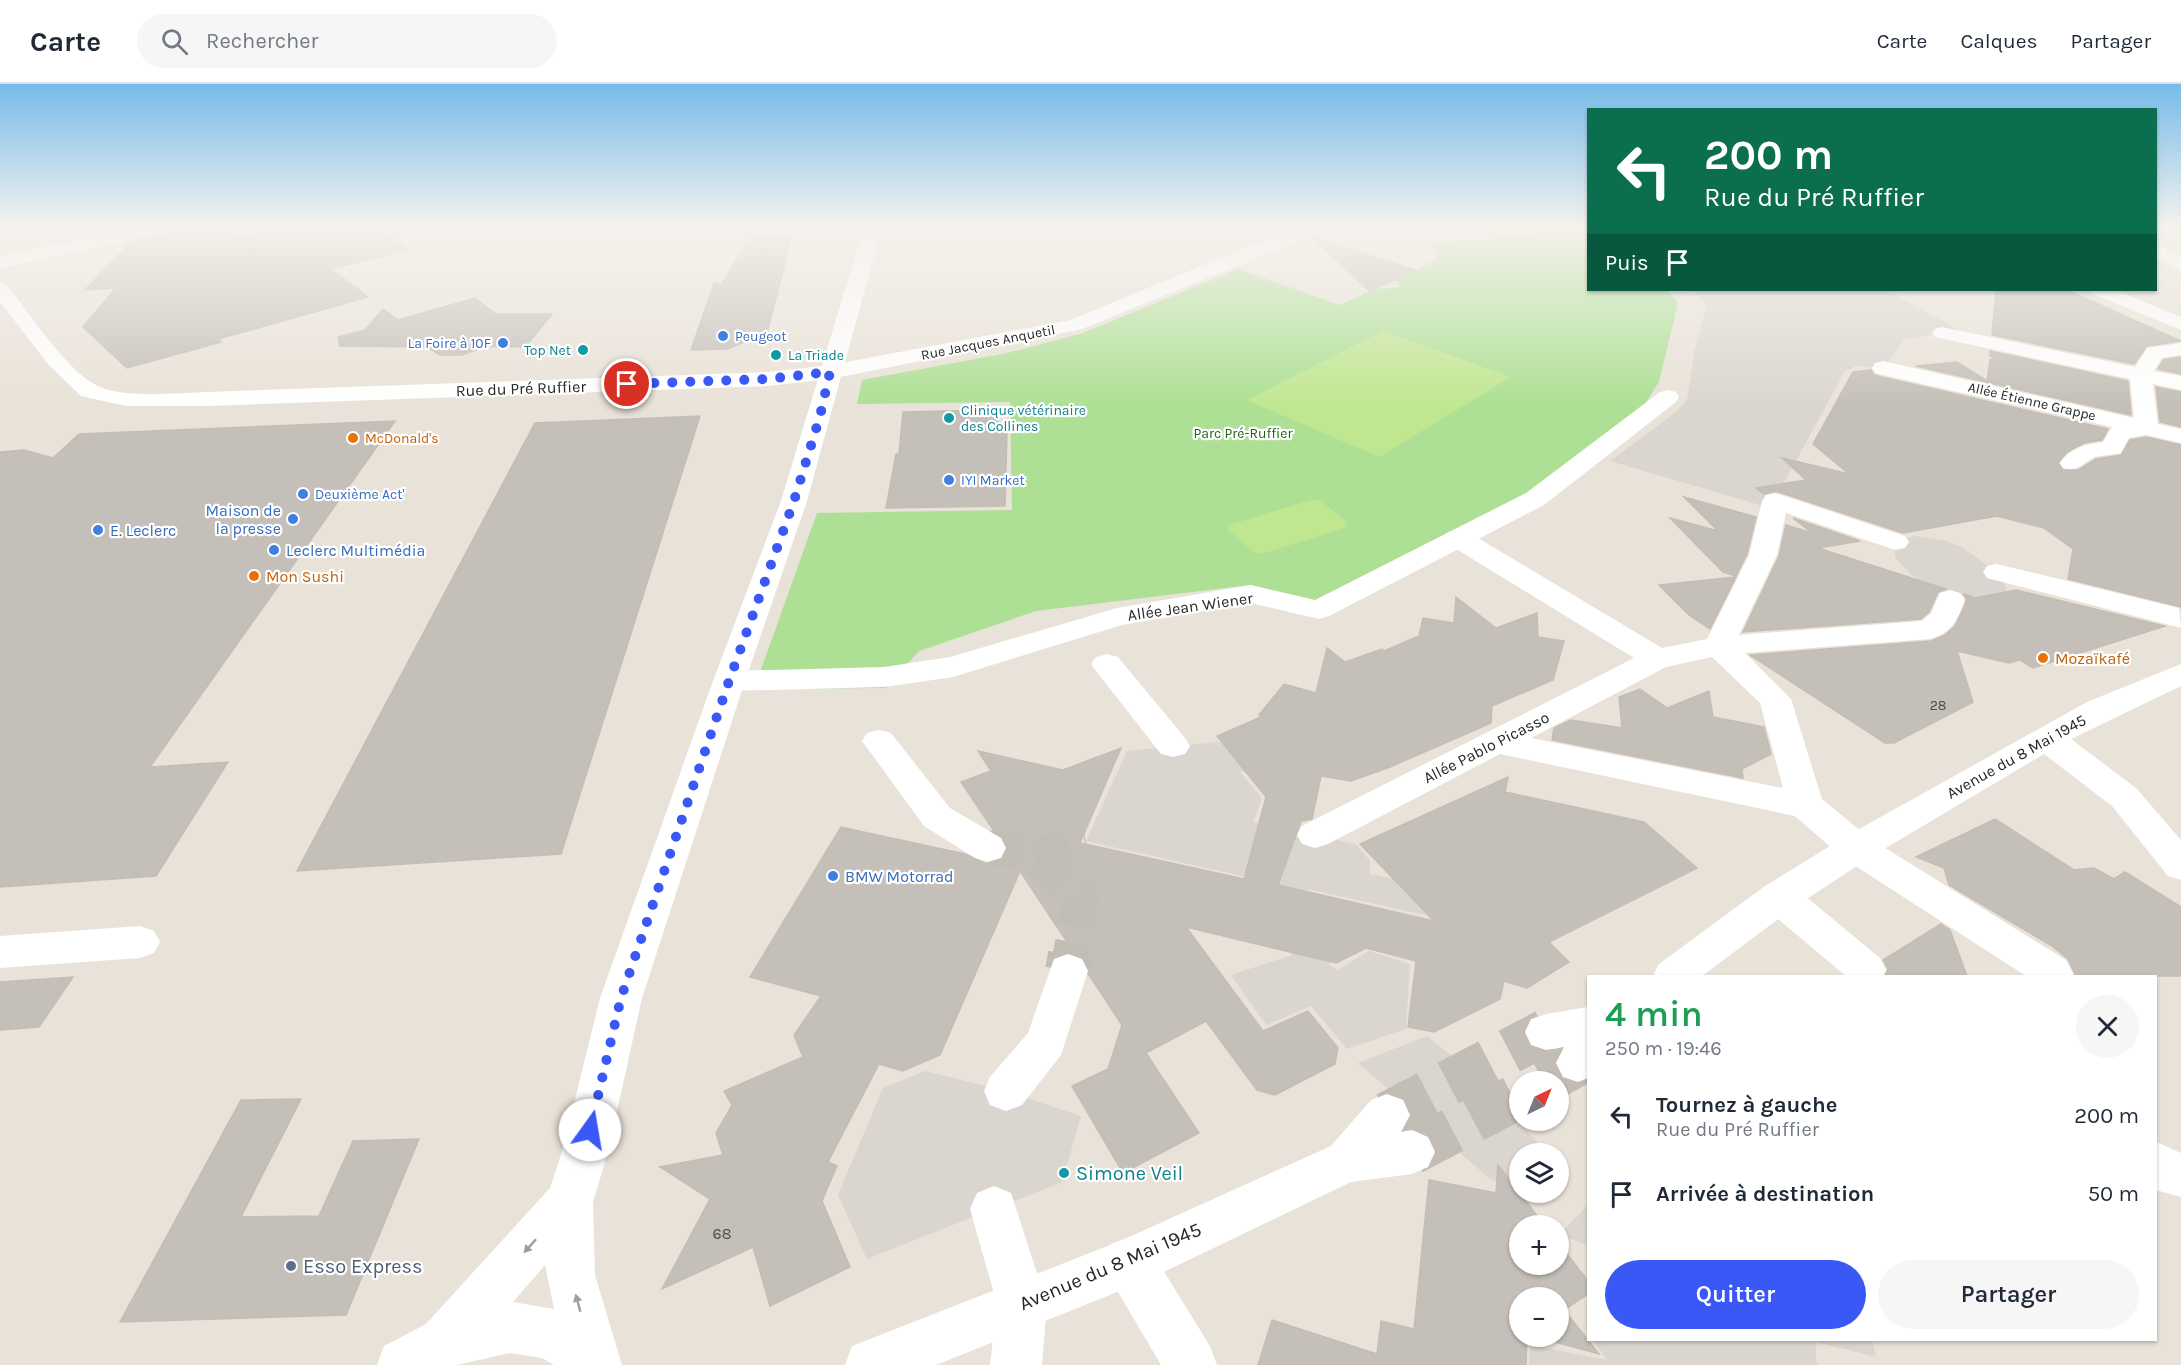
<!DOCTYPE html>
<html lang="fr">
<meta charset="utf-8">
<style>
body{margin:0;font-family:Karla,sans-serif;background:#f6f6f7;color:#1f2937;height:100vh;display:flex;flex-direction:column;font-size:22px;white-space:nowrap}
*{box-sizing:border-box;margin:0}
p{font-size:20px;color:#747a83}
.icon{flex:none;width:33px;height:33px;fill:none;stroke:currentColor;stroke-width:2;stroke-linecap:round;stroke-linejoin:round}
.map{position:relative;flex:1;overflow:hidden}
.drawer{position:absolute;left:1587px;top:891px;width:570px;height:366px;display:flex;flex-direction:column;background:#fff;border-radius:0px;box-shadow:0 2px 4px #0004}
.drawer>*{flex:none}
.banner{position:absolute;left:1587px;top:24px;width:570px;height:183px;border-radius:0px;box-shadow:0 2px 4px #0004;background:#0b6e4f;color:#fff;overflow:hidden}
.needle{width:39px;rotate:43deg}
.controls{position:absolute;left:1509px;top:987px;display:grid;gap:12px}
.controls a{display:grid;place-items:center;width:60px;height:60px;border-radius:50%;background:#fff;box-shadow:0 2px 4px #0004;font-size:30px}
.pin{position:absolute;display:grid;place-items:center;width:51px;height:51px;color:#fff;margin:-26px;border:3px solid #fff;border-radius:50%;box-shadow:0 2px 6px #0007}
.me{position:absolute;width:66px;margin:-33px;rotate:13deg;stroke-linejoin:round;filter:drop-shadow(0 0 4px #0008)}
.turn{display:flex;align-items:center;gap:21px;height:126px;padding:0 18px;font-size:27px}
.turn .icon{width:78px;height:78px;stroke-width:2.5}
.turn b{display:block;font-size:42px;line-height:51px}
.then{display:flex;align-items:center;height:57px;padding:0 18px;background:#0003;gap:12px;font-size:22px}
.round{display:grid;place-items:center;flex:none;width:63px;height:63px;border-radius:32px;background:#f6f6f7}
.overview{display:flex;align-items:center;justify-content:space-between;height:102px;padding:0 18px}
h1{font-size:36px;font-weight:600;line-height:45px;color:#1e9e55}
.primary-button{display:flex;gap:12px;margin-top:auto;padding:12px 18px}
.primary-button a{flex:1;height:69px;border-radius:36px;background:#3958f6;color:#fff;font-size:24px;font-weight:600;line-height:69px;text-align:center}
.primary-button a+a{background:#f6f6f7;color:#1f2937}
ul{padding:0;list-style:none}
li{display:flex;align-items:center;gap:18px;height:78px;padding:0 18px}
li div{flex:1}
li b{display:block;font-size:22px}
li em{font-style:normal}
header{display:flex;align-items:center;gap:36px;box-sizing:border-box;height:84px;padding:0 30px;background:#fff;border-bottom:2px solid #e0e1e3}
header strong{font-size:28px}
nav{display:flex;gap:33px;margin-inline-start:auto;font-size:21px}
.search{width:420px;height:54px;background:#f6f6f7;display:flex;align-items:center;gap:15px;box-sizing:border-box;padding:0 21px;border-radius:33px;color:#747a83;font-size:22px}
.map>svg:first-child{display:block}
.green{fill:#ade094}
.pitch{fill:#c0e790}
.plaza{fill:#dad5cf}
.building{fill:#c4bfb8;stroke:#c4beb2;stroke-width:1.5}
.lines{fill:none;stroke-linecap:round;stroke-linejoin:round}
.pedestrian-tunnel-far1{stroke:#c2bdb5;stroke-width:35;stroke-dasharray:35 17;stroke-linecap:butt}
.pedestrian-tunnel{stroke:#c2bdb5;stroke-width:46;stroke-dasharray:46 23;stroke-linecap:butt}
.minor-tunnel{stroke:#c2bdb5;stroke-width:46;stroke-dasharray:46 23;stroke-linecap:butt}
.pedestrian{fill:#fff;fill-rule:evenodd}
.minor{fill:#fff;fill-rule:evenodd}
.tertiary{fill:#fff;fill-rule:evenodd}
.secondary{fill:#fff;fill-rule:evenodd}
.oneway{fill:#9e9e9e}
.route{stroke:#3958f6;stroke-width:10;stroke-dasharray:0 18}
.shop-dot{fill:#3f7fe0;stroke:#fff;stroke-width:2}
.culture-dot{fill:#0f9aa8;stroke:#fff;stroke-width:2}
.food-dot{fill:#e8710a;stroke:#fff;stroke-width:2}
.service-dot{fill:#5c6f8a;stroke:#fff;stroke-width:2}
.labels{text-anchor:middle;stroke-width:4.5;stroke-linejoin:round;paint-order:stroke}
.far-shop-label{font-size:14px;fill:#366cbe;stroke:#fff;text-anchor:start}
.far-street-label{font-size:14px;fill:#272727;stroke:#fff}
.far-culture-label{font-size:14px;fill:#0d838f;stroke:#fff;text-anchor:start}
.far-park-label{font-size:14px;fill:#27601a;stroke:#fff}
.far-food-label{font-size:14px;fill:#c56008;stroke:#fff;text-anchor:start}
.number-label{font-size:14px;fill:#4e4d4b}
.street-label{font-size:16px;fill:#272727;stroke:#fff}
.shop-label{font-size:16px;fill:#366cbe;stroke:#fff;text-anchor:start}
.food-label{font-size:16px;fill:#c56008;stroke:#fff;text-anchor:start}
.near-number-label{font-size:16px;fill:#4e4d4b}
.near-culture-label{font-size:20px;fill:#0d838f;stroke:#fff;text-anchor:start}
.near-service-label{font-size:20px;fill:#4e5e75;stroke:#fff;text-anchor:start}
.near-street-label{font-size:20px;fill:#272727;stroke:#fff}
</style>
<header>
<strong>Carte</strong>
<div class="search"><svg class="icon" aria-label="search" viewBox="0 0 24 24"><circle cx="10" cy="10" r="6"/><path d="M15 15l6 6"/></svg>Rechercher</div>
<nav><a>Carte</a><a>Calques</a><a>Partager</a></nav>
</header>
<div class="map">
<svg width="2181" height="1281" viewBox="0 0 2181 1281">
<rect width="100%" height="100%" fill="#e9e2d8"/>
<path class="green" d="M1579 147 1588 153V206H1667L1678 219 1659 298 1641 326 1530 410 1319 518 1250 501 1036 527 919 567 886 604 754 605 817 429 1012 426 1010 318 857 320 862 296 1007 269 1083 249 1238 185 1340 221 1375 205 1400 203 1395 196 1438 175 1430 159Z"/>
<g class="pitch">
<path d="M1383 247 1511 293 1379 373 1247 316Z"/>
<path d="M1314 415 1321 417 1347 438V443L1262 470 1254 468 1228 446 1229 441Z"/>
</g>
<g class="plaza">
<path d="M1691 206H1886L1959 246 1904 256 1883 284 1856 282 1845 287 1770 424 1610 377 1676 328 1687 316 1695 264 1707 223 1702 214Z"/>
<path d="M1914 452 1943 456 1960 462 1984 479 1997 488 2006 503 2004 515 1980 521 1950 515 1912 491 1895 473V458Z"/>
<path d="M1218 658 1275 667 1272 678 1240 688 1262 714 1253 738 1356 760 1370 777V790L1476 814V842L1307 805 1333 837 1327 873 1330 881 1337 886 1369 867 1410 880 1406 945 1347 965 1311 922 1266 941 1231 891 1292 871 1278 800 1086 757 1127 667Z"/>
<path d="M1427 952 1486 1000 1547 1069 1520 1070 1519 1106 1490 1095 1358 979Z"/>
<path d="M925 987 1006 1007 1081 1032 1062 1098 867 1175 838 1111 883 1004Z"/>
<path d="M1588 1120V1161L1559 1151 1583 1126Z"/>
<path d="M1593 1256H1872L1876 1273 1816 1258V1277L1819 1281H1529L1530 1261 1607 1276Z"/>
</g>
<g class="building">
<path d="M179 143H225L226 157 282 143H379L408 165 331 185 368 213 218 255 221 258 127 284 83 243 116 204 85 206 131 158 168 150Z"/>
<path d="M751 152H792L767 249 727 265 691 266 714 200H722Z"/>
<path d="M1310 152 1415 186 1370 207Z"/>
<path d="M1996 206H2067L2181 257 2147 262 2134 280 1992 251Z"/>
<path d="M475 214 496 230H552L525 263 487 262 462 271H440L427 263 340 262 338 253 365 246 383 225 398 236Z"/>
<path d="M1990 267 2128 297 2131 331 1916 282 1957 278 1987 297 1990 276 1995 275 1990 272Z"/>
<path d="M2181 273V290L2158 285 2163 276Z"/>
<path d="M1871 286 1874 291 1882 293 2108 345 2102 356 2084 359 2067 368 2058 379 2063 386H2078L2096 375 2121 371 2130 356 2146 353 2181 361V523L2068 495 2073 465 2044 444 1997 432 1903 449 1776 407 1764 410 1756 404 1806 396 1782 374 1849 390 1813 360 1853 288Z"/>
<path d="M2156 303 2181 308V343L2160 338Z"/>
<path d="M989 326 1007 348 1005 422 886 424 896 370H899L903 328Z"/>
<path d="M700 332 561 770 297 787 535 339Z"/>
<path d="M395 337 150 683 228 678 156 792 0 803V368L24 366 53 374 79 350Z"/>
<path d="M1684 413 1756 433 1747 470 1736 492 1723 488 1670 434 1718 447Z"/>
<path d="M1793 434 1860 457 1818 464 1946 505 1938 508 1929 528 1921 535 1743 548 1779 472 1786 441 1812 449Z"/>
<path d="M1736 493 1710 545 1689 531 1659 501Z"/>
<path d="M2016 506 2165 542 2033 584 2020 576 2009 579 1957 567 1973 618 1894 659H1885L1750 571 1931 557 1945 551 1955 542 1967 516 1964 510 1975 514Z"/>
<path d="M1456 513 1496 544 1537 529 1538 553 1564 557 1553 596 1492 622 1491 639 1390 683 1351 697 1321 692 1312 735 1301 737 1278 801 1434 837 1360 760 1508 693 1505 708 1644 738 1697 784 1549 858 1569 878 1527 904 1504 897 1500 915 1434 948 1408 943 1416 877 1366 864 1336 879 1186 843 1263 947 1308 927 1338 964 1335 980 1275 1011 1257 1006 1206 937 1146 969 1199 1049 1123 1089 1072 1002 1108 985 1122 941 1089 891 1090 886 1084 874 1075 870 1020 787 940 971 903 987 879 980 828 1078 837 1082 822 1117 850 1183 770 1222 753 1163 662 1205 710 1115 660 1083 723 1071 716 1049 732 1021 724 1007 803 973 794 951 821 912 750 893 841 743 965 770 987 780 997 777 1017 782 1007 767 1003 753 994 747 961 698 991 687 978 667 1063 686 1121 664 1080 759 1244 795 1266 713 1217 652 1261 633 1259 631 1284 600 1316 609 1327 564 1345 578 1382 565 1384 567 1419 552 1423 534 1454 539Z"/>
<path d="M1640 605 1667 624 1709 607 1713 633 1764 643 1771 670 1742 685 1743 694 1552 656 1554 644 1571 636 1622 644 1619 613Z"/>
<path d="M1995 735 2074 786 2094 784 2114 795 2125 788 2181 823V892H2076L2068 875 2052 862 1949 801 1944 784 1916 773Z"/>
<path d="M1941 840 1950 846 1967 892H1885L1888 885 1883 876Z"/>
<path d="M73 893 39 943 0 946V898Z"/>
<path d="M301 1015 241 1133 319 1132 353 1057 419 1055 346 1231 120 1238 241 1016Z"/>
<path d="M1498 1081 1545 1142H1520V1180H1558V1158L1588 1197V1210L1564 1226 1599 1270 1533 1252H1558V1214H1520V1252H1527L1526 1281H1258L1272 1236 1377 1270 1381 1237 1414 1245 1429 1096 1496 1109Z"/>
</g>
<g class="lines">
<g class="pedestrian-tunnel-far1">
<path d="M988 764 1030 768 1081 813 1070 873"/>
<path d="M1035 772 1086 757"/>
</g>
<path class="pedestrian-tunnel" d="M1068 887 1071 871"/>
<g class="minor-tunnel">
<path d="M1544 998 1578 979"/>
<path d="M1387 1031 1546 948"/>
<path d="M1412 1068 1520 1011"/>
</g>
<g class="pedestrian">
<path d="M1942 243 2135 283 2147 264 2181 259V271L2162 274 2154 287 2181 292V306L2153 300 2158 340 2181 345V359L2146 351 2129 354 2121 369C2113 371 2103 371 2095 373 2082 379 2080 388 2063 384L2060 379C2070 364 2085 360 2103 358L2112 343 1883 291 1875 289 1872 284 1875 279 1883 277 2134 334 2130 295 1935 253 1932 249 1935 245Z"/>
<path d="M1775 409 1905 452 1909 458 1905 464 1895 466 1786 429 1777 471 1739 551 1922 537 1931 529 1940 509 1950 506 1960 509 1965 515C1959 534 1951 550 1930 555L1745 569 1791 615 1822 715 1869 754 2066 876 2074 892H2026L1843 774 1795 732 1500 670 1328 760 1315 764 1302 760 1297 751 1302 742 1634 574 1448 460 1444 454 1448 448 1458 446 1468 448 1662 564 1707 555 1749 471 1762 417 1766 411ZM1712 573 1760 619 1783 704 1531 654 1666 583Z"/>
<path d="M1997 480 2179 524 2181 544 1987 494 1983 488 1987 482Z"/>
<path d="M1107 570 1118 573 1185 654 1190 662 1185 670 1173 673 1161 670 1096 587 1091 580 1096 573Z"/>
<path d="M879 646 891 649 950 724 1001 754 1006 764 1001 774 988 778 975 774 924 742 862 657 867 649Z"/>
<path d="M1779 798 1793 802 1880 874 1886 886 1883 892H1846L1765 824 1760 813 1765 802Z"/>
<path d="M1068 870 1082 875 1088 887 1061 971 1022 1021 1006 1027 990 1021 984 1007 990 993 1028 949 1054 875Z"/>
<path d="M2156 1058 2181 1069V1113L2156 1106Z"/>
<path d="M994 1102 1011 1109 1047 1220 1042 1281H990L997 1220 970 1125 977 1109Z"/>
<path d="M1129 1153 1147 1160 1210 1262 1217 1281H1161L1111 1196 1104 1178 1111 1160Z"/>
</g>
<g class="minor">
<path d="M1296 143H1317L1303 155 1082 245 830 295 768 302 207 322H126L81 312 48 280 0 218V199L7 201C30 229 65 285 96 301 121 315 178 309 207 308L768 288 830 281 1070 236Z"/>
<path d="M2090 206H2116L2181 233V246L2093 210Z"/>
<path d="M1668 306 1676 308 1679 313 1676 318 1544 421 1329 532 1319 535 1251 519 1122 541 953 593 884 603 729 607 718 604 713 597 718 590 729 587 884 583 950 573 1117 524 1251 501 1315 516 1526 409 1660 308Z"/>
<path d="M2181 580V602L2071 655 2136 704 2181 756V796L2168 792 2112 722 2044 670 1869 774 1793 824 1702 892H1653L1659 880 1765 802 1843 754 2087 618Z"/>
<path d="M140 842 154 847 160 858 154 869 140 874 0 884V852Z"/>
<path d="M1588 923V994L1578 998 1563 993 1556 979 1564 963 1546 966 1531 961 1525 948 1531 935 1546 930Z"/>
<path d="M1387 1010 1403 1016 1410 1031 1401 1048 1412 1046 1428 1053 1435 1068 1428 1083 1412 1090 1351 1098 1147 1196 936 1281H845L852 1262 1118 1158 1331 1062 1371 1016Z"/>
</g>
<g class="tertiary">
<path d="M140 143H177L168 148 0 184V172Z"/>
<path d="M2156 160 2181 173V187L2156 174Z"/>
</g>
<path class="secondary" d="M864 143H882L807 417 745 597 642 914 608 1068 593 1118 595 1191 622 1281H554L542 1274 510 1269 457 1281H377L384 1262 426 1240 550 1104 562 1068 600 914 713 597 781 417ZM545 1181 554 1225 513 1218Z"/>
</g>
<defs><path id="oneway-solid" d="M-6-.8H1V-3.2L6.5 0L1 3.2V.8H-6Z" transform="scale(1.5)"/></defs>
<g class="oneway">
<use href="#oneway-solid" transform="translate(530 1162) rotate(132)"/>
<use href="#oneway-solid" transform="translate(578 1219) rotate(-105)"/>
</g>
<linearGradient id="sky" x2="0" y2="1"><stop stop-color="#76bbe9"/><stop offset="0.44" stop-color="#f5f2ed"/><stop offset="1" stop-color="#f5f2ed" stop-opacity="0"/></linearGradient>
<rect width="2181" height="323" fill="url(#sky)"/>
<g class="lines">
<path class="route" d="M590 1046 621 914 729 597 794 417 820 332 830 288 768 295 627 300"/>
</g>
<g class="shop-dot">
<circle cx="723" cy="252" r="6"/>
<circle cx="503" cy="259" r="6"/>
<circle cx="949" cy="396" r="6"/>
<circle cx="303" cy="410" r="6"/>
<circle cx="293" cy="435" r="6"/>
<circle cx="98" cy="446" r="6"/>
<circle cx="274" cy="466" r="6"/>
<circle cx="833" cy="792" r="6"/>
</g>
<g class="culture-dot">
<circle cx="583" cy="266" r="6"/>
<circle cx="776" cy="271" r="6"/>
<circle cx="949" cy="334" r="6"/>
<circle cx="1064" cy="1089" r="6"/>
</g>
<g class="food-dot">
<circle cx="353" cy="354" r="6"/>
<circle cx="254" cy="492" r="6"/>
<circle cx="2043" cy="574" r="6"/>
</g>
<circle class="service-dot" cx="291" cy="1182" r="6"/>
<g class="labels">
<g class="far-shop-label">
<text x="735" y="257">Peugeot</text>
<text x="491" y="264" text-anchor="end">La Foire à 10F</text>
<text x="961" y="401">IYI Market</text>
<text x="315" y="415">Deuxième Act'</text>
</g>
<g class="far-street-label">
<text transform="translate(988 258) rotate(-11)" y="5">Rue Jacques Anquetil</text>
<text transform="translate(2032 317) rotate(13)" y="5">Allée Étienne Grappe</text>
</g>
<g class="far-culture-label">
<text x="571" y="271" text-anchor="end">Top Net</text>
<text x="788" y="276">La Triade</text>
<text x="961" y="331">Clinique vétérinaire<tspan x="961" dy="16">des Collines</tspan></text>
</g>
<g class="far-park-label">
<text x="1243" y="354">Parc Pré-Ruffier</text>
</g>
<g class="far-food-label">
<text x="365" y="359">McDonald's</text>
</g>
<g class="number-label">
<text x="1938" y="626">28</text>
</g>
<g class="street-label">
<text transform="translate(521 304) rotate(-2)" y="6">Rue du Pré Ruffier</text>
<text transform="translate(1190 522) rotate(-8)" y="6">Allée Jean Wiener</text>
<text transform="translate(1486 663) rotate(-27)" y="6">Allée Pablo Picasso</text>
<text transform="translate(2016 672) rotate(-29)" y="6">Avenue du 8 Mai 1945</text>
</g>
<g class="shop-label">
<text x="281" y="432" text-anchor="end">Maison de<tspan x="281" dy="18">la presse</tspan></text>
<text x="110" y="452">E. Leclerc</text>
<text x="286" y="472">Leclerc Multimédia</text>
<text x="845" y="798">BMW Motorrad</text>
</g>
<g class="food-label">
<text x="266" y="498">Mon Sushi</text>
<text x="2055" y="580">Mozaïkafé</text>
</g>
<g class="near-number-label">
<text x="722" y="1155">68</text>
</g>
<g class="near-culture-label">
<text x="1076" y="1096">Simone Veil</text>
</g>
<g class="near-service-label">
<text x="303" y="1189">Esso Express</text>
</g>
<g class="near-street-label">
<text transform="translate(1110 1182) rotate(-23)" y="7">Avenue du 8 Mai 1945</text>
</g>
</g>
</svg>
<div class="controls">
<a><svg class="needle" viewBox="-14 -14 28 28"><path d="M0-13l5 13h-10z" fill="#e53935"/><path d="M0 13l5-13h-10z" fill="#747a83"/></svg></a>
<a><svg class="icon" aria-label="layers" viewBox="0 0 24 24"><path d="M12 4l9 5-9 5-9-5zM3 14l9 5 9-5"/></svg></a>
<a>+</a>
<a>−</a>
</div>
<div class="pin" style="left:627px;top:300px;background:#d93025"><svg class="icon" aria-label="arrive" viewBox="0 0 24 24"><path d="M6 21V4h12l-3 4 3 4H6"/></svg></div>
<svg class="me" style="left:590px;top:1046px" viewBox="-20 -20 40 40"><circle r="19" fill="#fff"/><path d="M0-13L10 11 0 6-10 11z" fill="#3958f6"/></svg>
<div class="banner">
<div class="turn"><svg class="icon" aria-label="left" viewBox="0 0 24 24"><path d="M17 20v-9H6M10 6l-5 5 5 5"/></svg><div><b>200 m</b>Rue du Pré Ruffier</div></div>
<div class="then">Puis<svg class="icon" aria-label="arrive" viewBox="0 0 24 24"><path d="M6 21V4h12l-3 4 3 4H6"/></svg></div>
</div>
<section class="drawer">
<div class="overview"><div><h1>4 min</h1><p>250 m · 19:46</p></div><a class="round"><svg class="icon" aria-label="close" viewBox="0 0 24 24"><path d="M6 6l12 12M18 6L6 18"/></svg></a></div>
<ul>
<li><svg class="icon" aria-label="left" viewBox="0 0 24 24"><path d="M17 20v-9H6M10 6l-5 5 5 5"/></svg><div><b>Tournez à gauche</b><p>Rue du Pré Ruffier</p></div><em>200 m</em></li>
<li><svg class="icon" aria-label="arrive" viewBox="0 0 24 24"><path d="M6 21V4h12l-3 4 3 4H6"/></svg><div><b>Arrivée à destination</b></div><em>50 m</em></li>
</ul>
<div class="primary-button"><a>Quitter</a><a>Partager</a></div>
</section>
</div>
